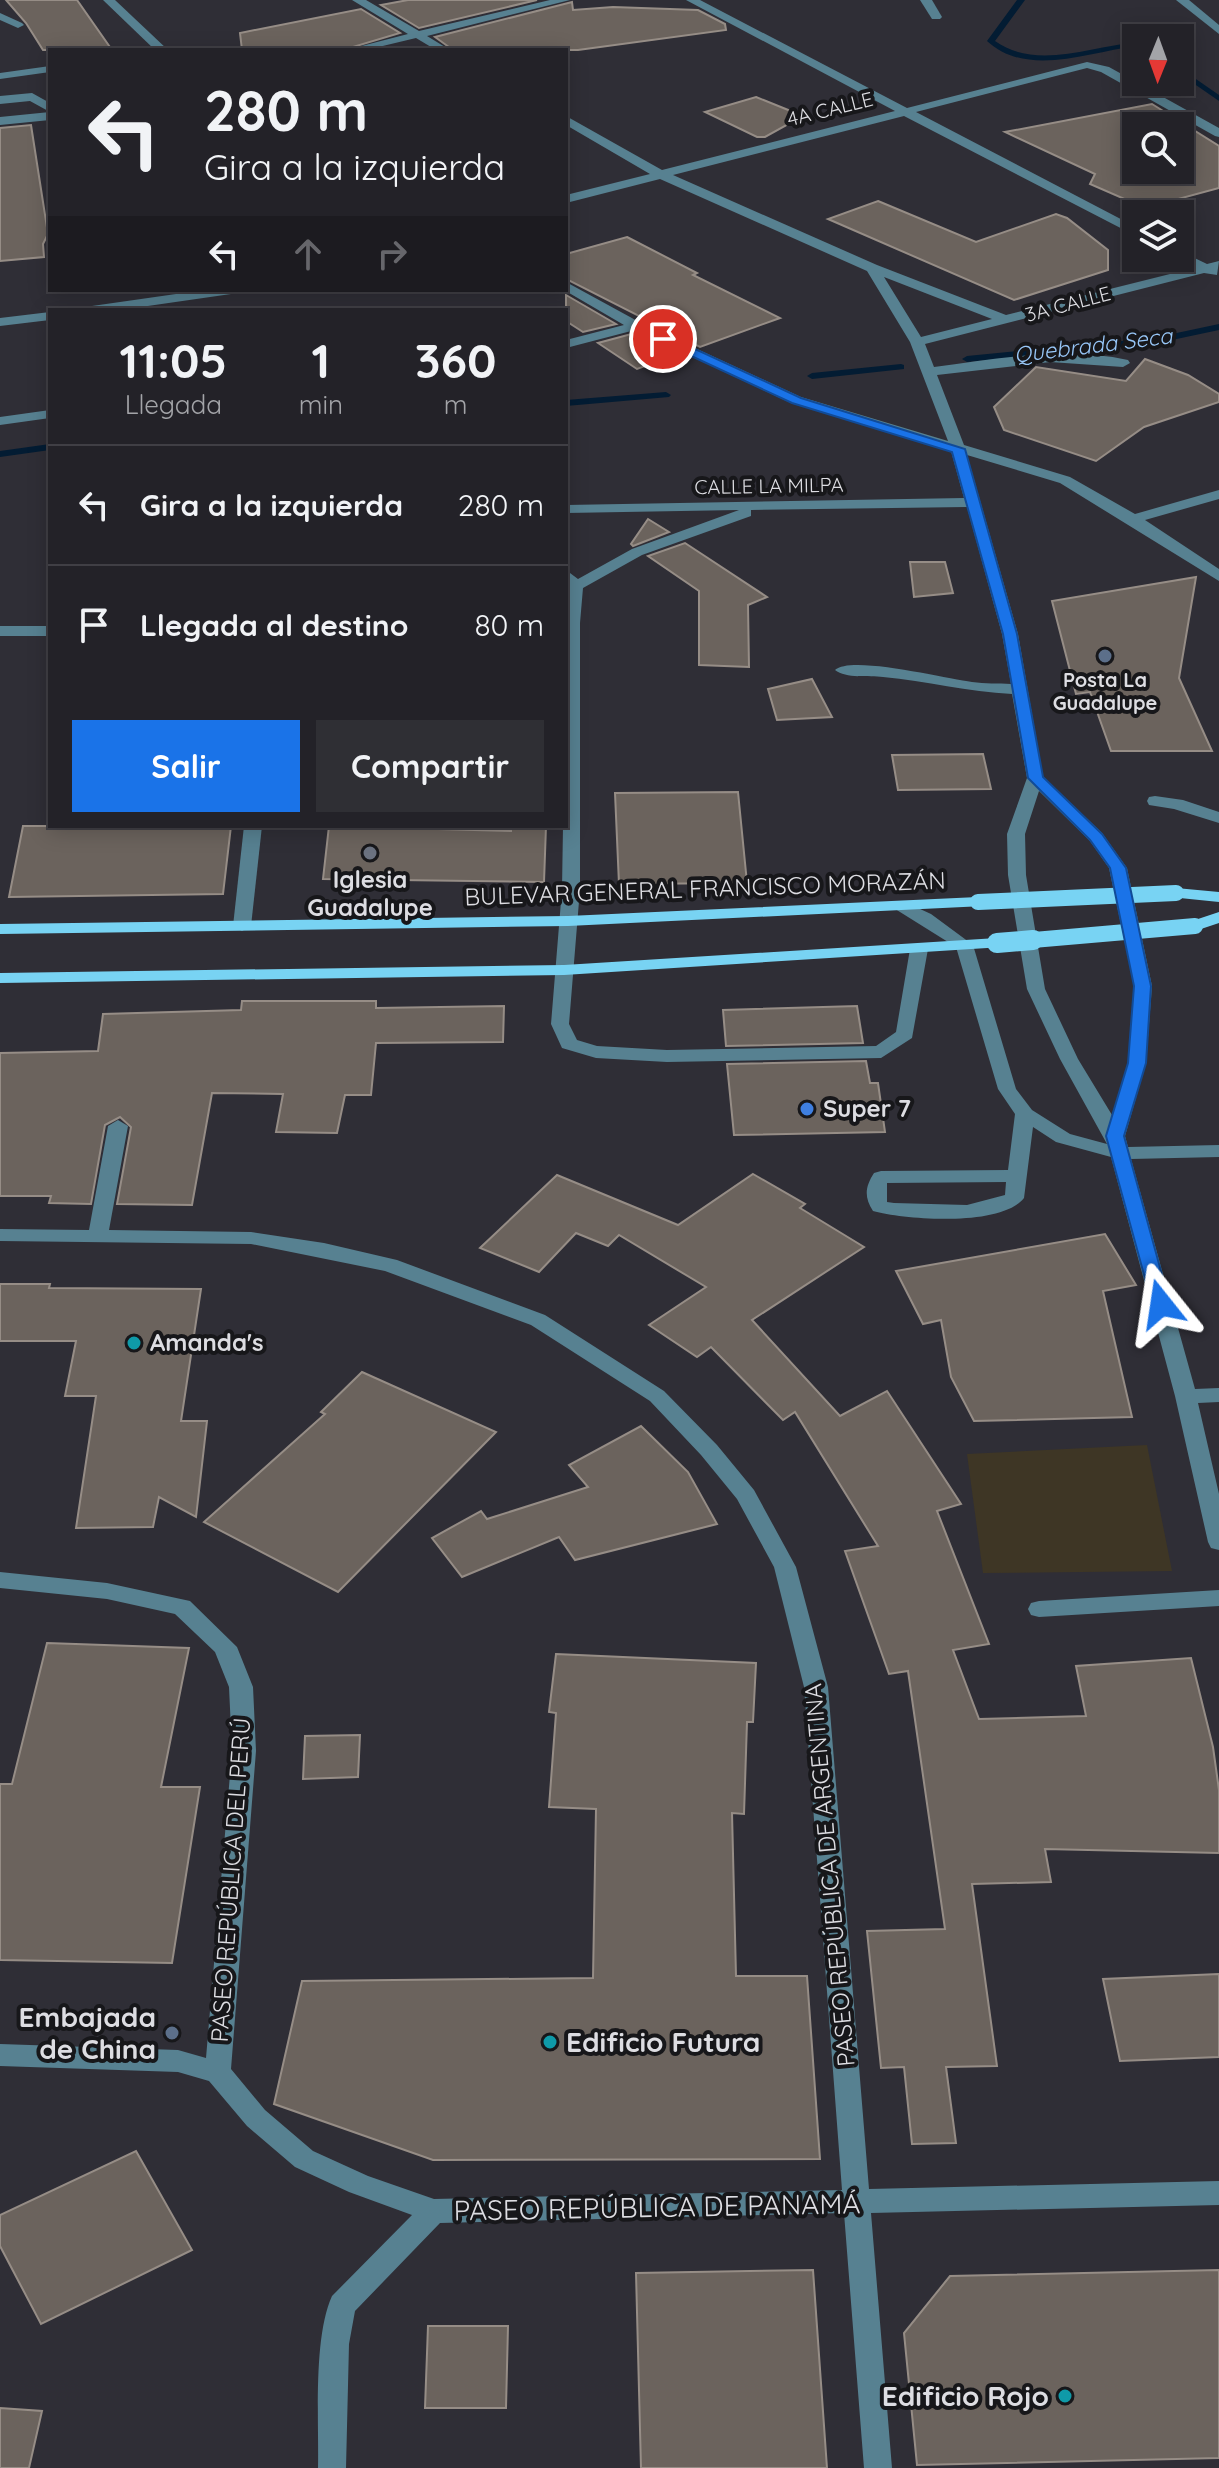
<!DOCTYPE html>
<html lang="es">
<meta charset="utf-8">
<style>
body{margin:0;font-family:Quicksand,sans-serif;background:#2f2f34;color:#f1f3f6;height:100vh;display:flex;flex-direction:column;font-size:30px;white-space:nowrap}
*{box-sizing:border-box;margin:0}
p{font-size:26px;color:#a3a4a8}
.icon{flex:none;width:44px;height:44px;fill:none;stroke:currentColor;stroke-width:2;stroke-linecap:round;stroke-linejoin:round}
.map{position:relative;flex:1;overflow:hidden}
.sheet{position:absolute;left:48px;top:308px;width:520px;height:520px;display:flex;flex-direction:column;background:#232228;border-radius:0px;box-shadow:0 4px 20px #0003,0 0 0 2px #403f45}
.sheet>*{flex:none}
.guide{position:absolute;left:48px;top:48px;width:520px;height:244px;border-radius:0px;box-shadow:0 4px 20px #0003,0 0 0 2px #403f45;background:#232228;color:#f1f3f6;overflow:hidden}
.needle{width:52px;rotate:181deg}
.tools{position:absolute;left:1122px;top:24px;display:grid;gap:16px}
.tools a{display:grid;place-items:center;width:72px;height:72px;border-radius:0px;background:#232228;box-shadow:0 4px 20px #0003,0 0 0 2px #403f45;font-size:40px}
.pin{position:absolute;display:grid;place-items:center;width:68px;height:68px;color:#fff;margin:-34px;border:4px solid #fff;border-radius:50%;box-shadow:0 2px 8px #0007}
.me{position:absolute;width:88px;margin:-44px;rotate:345deg;stroke-linejoin:round;filter:drop-shadow(0 0 6px #0008)}
.turn{display:flex;align-items:center;gap:28px;height:168px;padding:0 24px;font-size:36px}
.turn .icon{width:104px;height:104px;stroke-width:2.5}
.turn b{display:block;font-size:56px;line-height:68px}
.lanes{display:flex;align-items:center;height:76px;padding:0 24px;background:#0003;justify-content:center;gap:40px;direction:ltr}
.lanes .off{opacity:.35}
.eta{display:flex;justify-content:space-evenly;align-items:center;height:136px;text-align:center}
.eta b{font-size:48px;font-weight:800;line-height:56px}
.button{display:flex;gap:16px;margin-top:auto;padding:16px 24px}
.button a{flex:1;height:92px;border-radius:0px;background:#1a73e8;color:#fff;font-size:32px;font-weight:800;line-height:92px;text-align:center}
.button a+a{background:#2f2f34;color:#f1f3f6}
ul{padding:0;list-style:none}
li{display:flex;align-items:center;gap:24px;height:120px;padding:0 24px;border-top:2px solid #403f45}
li div{flex:1}
li b{display:block;font-size:30px}
li em{font-style:normal}
.map>svg:first-child{display:block}
.industrial{fill:#3e3625}
.lines{fill:none;stroke-linecap:round;stroke-linejoin:round}
.stream{fill:#031c33;fill-rule:evenodd}
.building{fill:#6b635d;stroke:#968d86;stroke-width:2;fill-rule:evenodd}
.minor{fill:#578191;fill-rule:evenodd}
.major{fill:#78d3f3;fill-rule:evenodd}
.major-bridge-far1{stroke:#78d3f3;stroke-width:16}
.major-bridge{stroke:#78d3f3;stroke-width:20}
.route{fill:#1a73e8;stroke:#114b97;stroke-width:2}
.service-dot{fill:#5c6f8a;stroke:#17171a;stroke-width:3}
.worship-dot{fill:#6b7280;stroke:#17171a;stroke-width:3}
.shop-dot{fill:#3f7fe0;stroke:#17171a;stroke-width:3}
.culture-dot{fill:#0f9aa8;stroke:#17171a;stroke-width:3}
.labels{text-anchor:middle;stroke-width:8;stroke-linejoin:round;paint-order:stroke}
.far-street-label{font-size:20px;fill:#dddde2;stroke:#17171a}
.far-poi-label{font-size:20px;font-weight:bold;fill:#dddde2;stroke:#17171a}
.far-water-label{font-size:22px;font-style:italic;fill:#98c7f8;stroke:#17171a}
.poi-label{font-size:24px;font-weight:bold;fill:#dddde2;stroke:#17171a;text-anchor:start}
.street-label{font-size:24px;fill:#dddde2;stroke:#17171a}
.near-poi-label{font-size:28px;font-weight:bold;fill:#dddde2;stroke:#17171a;text-anchor:end}
.near-street-label{font-size:28px;fill:#dddde2;stroke:#17171a}
</style>
<div class="map">
<svg width="1219" height="2468" viewBox="0 0 1219 2468">
<rect width="100%" height="100%" fill="#2f2e36"/>
<path class="industrial" d="M1147 1445 1172 1571 983 1573 967 1454Z"/>
<g class="lines">
<g class="stream">
<path d="M1017 0H1025L995 41C1035 70 1091 47 1136 42V46C1089 52 1027 78 987 41Z"/>
<path d="M1180 68 1219 95V101L1180 74Z"/>
<path d="M1219 324V330L1153 344 967 362 962 359 967 356 1153 338Z"/>
<path d="M901 364 904 365V369L812 379 807 376 812 373Z"/>
<path d="M666 392 671 395 669 397 566 406V400Z"/>
<path d="M50 444V450L0 457V451Z"/>
</g>
</g>
<g class="building">
<path d="M6 0H77L112 50H43L26 23Z"/>
<path d="M408 0H537L419 28 381 5Z"/>
<path d="M572 2 573 10 613 7 698 10 725 24 726 30 578 50H453L435 37Z"/>
<path d="M361 9 400 33 343 50H242L240 33Z"/>
<path d="M756 97 803 116 765 137H757L705 112Z"/>
<path d="M1152 104 1219 146V188L1145 208 1090 184 1095 174 1005 132ZM1136 126H1180V170H1136Z"/>
<path d="M31 125 48 234 43 244 44 257 0 261V128Z"/>
<path d="M878 201 976 242 1056 214 1067 218 1108 250V270L1014 300 828 219Z"/>
<path d="M627 237 697 273 693 275 780 318 700 347 566 279V254Z"/>
<path d="M566 295 616 324 583 332 566 321Z"/>
<path d="M635 333 679 354 637 369 598 343Z"/>
<path d="M1145 359 1188 375 1219 394V402L1144 427 1096 461 1004 430 994 407 1036 367 1126 381Z"/>
<path d="M648 519 669 532 633 546 631 544Z"/>
<path d="M685 543 767 597 748 605 749 667 699 665V591L648 556Z"/>
<path d="M910 562H945L953 593 914 597Z"/>
<path d="M1196 577 1179 678 1212 751H1111L1090 692 1076 694 1052 601Z"/>
<path d="M812 679 832 717 777 720 768 689Z"/>
<path d="M983 754 991 789 898 790 892 755Z"/>
<path d="M738 792 747 883 619 884 615 793Z"/>
<path d="M23 826H231L223 894 9 897Z"/>
<path d="M329 826 511 831V826H546L544 882 323 879Z"/>
<path d="M242 1001H376V1008L504 1006 503 1042 376 1043 371 1095H345L337 1133 276 1132 283 1094 212 1093 192 1205 117 1204 131 1127 120 1117 105 1125 91 1204 49 1203 51 1196H0V1053L98 1051 103 1014 241 1010Z"/>
<path d="M857 1006 863 1043 726 1046 723 1010Z"/>
<path d="M866 1061 870 1083H878L885 1132 734 1135 727 1064Z"/>
<path d="M753 1174 805 1204 800 1208 864 1247 752 1320 840 1416 887 1391 961 1504 937 1511 989 1644 953 1650 979 1719 1086 1716 1076 1666 1191 1658 1213 1747 1219 1790V1853L1045 1849 1051 1882 972 1884 997 2066 946 2067 956 2143 912 2144 904 2067 881 2068 867 1931 945 1929 908 1671 889 1674 845 1551 878 1546 795 1412 783 1420 711 1347 697 1357 649 1325 706 1287 619 1235 608 1246 576 1233 539 1272 480 1248 557 1175 678 1225Z"/>
<path d="M1105 1234 1136 1285 1103 1291 1132 1417 974 1421 951 1377 941 1320 923 1324 896 1271Z"/>
<path d="M0 1284H50L49 1288 201 1289 181 1421H207L196 1517 159 1497 153 1527 76 1528 96 1396H65L76 1341H0Z"/>
<path d="M362 1372 496 1432 338 1592 204 1522 325 1414 321 1412Z"/>
<path d="M641 1426 688 1472 717 1524 575 1560 559 1537 462 1577 432 1538 481 1511 487 1519 588 1487 569 1465Z"/>
<path d="M47 1643 189 1648 161 1787H200L172 1963 0 1960V1784H12Z"/>
<path d="M556 1654 756 1663 753 1722H747L744 1814 732 1813 736 1976H807L820 2159 433 2160 274 2104 302 1981 593 1978 596 1809 549 1807 556 1713 549 1712Z"/>
<path d="M360 1735 358 1777 303 1779 305 1736Z"/>
<path d="M1219 1974V2057L1120 2061 1103 1979Z"/>
<path d="M136 2151 192 2250 41 2324 0 2246V2215Z"/>
<path d="M813 2270 827 2468H641L636 2273Z"/>
<path d="M1219 2270V2458L917 2465 904 2333 950 2276Z"/>
<path d="M428 2326H508L506 2408H425Z"/>
<path d="M0 2408 42 2411 29 2468H0Z"/>
</g>
<g class="lines">
<g class="minor">
<path d="M103 0H115L168 50H155Z"/>
<path d="M352 0H366L419 31 550 0H570L427 36 450 50H436L416 38 366 50H346L408 34Z"/>
<path d="M686 0H700L907 108 1087 62 1109 67 1219 128V137L1215 136 1101 72 1087 68 916 112 1136 227V236L904 116 673 175 877 265 1006 315 1194 268 1176 258H1180V251L1207 264 1219 261 1217 275 1204 273 925 344 934 367C997 359 1064 346 1128 360L1130 363 1123 367 1050 362 937 375 964 445 1070 477 1135 514 1219 490V499L1145 520 1219 569V581L1060 483 967 455 1018 634 1043 777 1102 833 1127 868 1152 986 1146 1063 1125 1136 1128 1147 1219 1145V1157L1131 1159 1195 1389 1219 1388V1402L1198 1403 1219 1494V1550L1211 1548 1208 1542 1175 1396 1111 1157 1056 1142 1033 1127 1024 1198C1001 1227 906 1220 873 1211 864 1197 865 1187 874 1173L881 1171 1008 1170 1015 1114 998 1089 956 947 892 907 895 903H907L931 914 973 945 1016 1089 1032 1110 1070 1134 1107 1144 1060 1059 1027 989 1008 875 1007 834 1027 778 1012 694C968 692 926 681 883 677 869 675 846 679 835 670 852 655 946 679 972 682 985 684 998 683 1011 684L1002 634 967 507 751 510V516L642 555 583 588 580 623V889L569 1024 577 1040 597 1046 667 1050 876 1046 896 1032 910 949 919 944 928 949 912 1038 881 1058 667 1062 596 1058 562 1048 551 1024 562 889 563 826H566V570L578 579 632 549 739 510 566 513V505L964 498 951 451 791 403 635 330 566 348V340L624 325 564 290 566 282 641 323 801 397 948 441 910 342 867 271 660 179 566 203V195L650 174 566 125V116L662 170 895 111ZM884 277 992 319 921 337ZM1039 791 1090 841 1109 868 1134 986 1128 1063 1112 1115 1078 1059 1045 989 1026 875 1025 834ZM1006 1182 1005 1195 967 1205 894 1203 887 1202V1183Z"/>
<path d="M920 0H932L942 17 940 19H932Z"/>
<path d="M1176 0H1189L1219 25V34Z"/>
<path d="M0 13 22 23 24 25 18 28 0 20Z"/>
<path d="M50 66V72L0 79V73Z"/>
<path d="M32 93 50 103V112L30 101 0 104V96Z"/>
<path d="M50 112V120L0 125V117Z"/>
<path d="M204 290H238L231 294 120 310H85L92 306Z"/>
<path d="M50 312V320L0 326V318Z"/>
<path d="M50 410V418L0 425V417Z"/>
<rect x="0" y="626" width="50" height="10"/>
<path d="M1155 796 1183 800 1219 812V823L1174 809 1149 805 1147 801 1149 797Z"/>
<path d="M244 826H262L251 926 242 931 233 926Z"/>
<path d="M118 1120 128 1126 109 1230 251 1232 324 1243 397 1260 545 1315 664 1391 717 1445 754 1490 796 1567 828 1687 869 2189 1219 2181V2205L871 2213 892 2468H864L844 2213 440 2223 355 2311 349 2344 346 2468H318C319 2420 313 2338 332 2296L412 2215 349 2192 295 2167 247 2126 209 2081 178 2072 0 2066V2044L178 2050 206 2058 232 1751 229 1687 215 1652 175 1614 107 1599 0 1588V1572L107 1583 190 1601 237 1647 253 1687 256 1751 231 2069 265 2110 313 2151 368 2176 434 2199 842 2190 804 1687 774 1567 737 1499 701 1455 650 1401 531 1325 385 1271 251 1244 0 1241V1229L89 1230 108 1126Z"/>
<path d="M1219 1590V1606L1039 1617 1031 1615 1028 1609 1031 1603 1039 1601Z"/>
</g>
<g class="major">
<path d="M1176 888 1219 892V902L1170 897 1167 893Z"/>
<path d="M978 897 984 898 987 902 984 906 568 926 0 934V924L568 916Z"/>
<path d="M1219 912V923L1195 931 1186 926 1189 922Z"/>
<path d="M997 938 1006 943 1003 947 564 975 0 983V973L564 965Z"/>
</g>
<g class="major-bridge-far1">
<path d="M978 902 1176 893"/>
<path d="M1010 942 1195 926"/>
</g>
<path class="major-bridge" d="M997 943 1033 940"/>
</g>
<path class="route" d="M659 336H667L801 398 965 449 1017 634 1043 777 1102 834 1126 868 1151 986 1146 1063 1124 1136 1170 1304 1168 1309 1161 1311 1152 1304 1106 1136 1128 1063 1134 986 1110 868 1090 840 1028 778 1003 634 952 452 792 403 659 341Z"/>
<g class="service-dot">
<circle cx="1105" cy="656" r="8"/>
<circle cx="172" cy="2033" r="8"/>
</g>
<circle class="worship-dot" cx="370" cy="853" r="8"/>
<circle class="shop-dot" cx="807" cy="1109" r="8"/>
<g class="culture-dot">
<circle cx="134" cy="1343" r="8"/>
<circle cx="550" cy="2042" r="8"/>
<circle cx="1065" cy="2396" r="8"/>
</g>
<g class="labels">
<g class="far-street-label">
<text transform="translate(830 109) rotate(-14)" y="7">4A CALLE</text>
<text transform="translate(1068 304) rotate(-15)" y="7">3A CALLE</text>
<text transform="translate(769 486) rotate(-1)" y="7">CALLE LA MILPA</text>
</g>
<g class="far-poi-label">
<text x="1105" y="687">Posta La<tspan x="1105" dy="23">Guadalupe</tspan></text>
</g>
<g class="far-water-label">
<text transform="translate(1093 345) rotate(-7)" y="8">Quebrada Seca</text>
</g>
<g class="poi-label">
<text x="370" y="888" text-anchor="middle">Iglesia<tspan x="370" dy="28">Guadalupe</tspan></text>
<text x="823" y="1117">Super 7</text>
<text x="150" y="1351">Amanda's</text>
</g>
<g class="street-label">
<text transform="translate(705 889) rotate(-2)" y="8">BULEVAR GENERAL FRANCISCO MORAZÁN</text>
<text transform="translate(830 1875) rotate(-95)" y="8">PASEO REPÚBLICA DE ARGENTINA</text>
<text transform="translate(231 1880) rotate(-86)" y="8">PASEO REPÚBLICA DEL PERÚ</text>
</g>
<g class="near-poi-label">
<text x="156" y="2027">Embajada<tspan x="156" dy="32">de China</tspan></text>
<text x="566" y="2052" text-anchor="start">Edificio Futura</text>
<text x="1049" y="2406">Edificio Rojo</text>
</g>
<g class="near-street-label">
<text transform="translate(657 2207) rotate(-1)" y="10">PASEO REPÚBLICA DE PANAMÁ</text>
</g>
</g>
</svg>
<div class="tools">
<a><svg class="needle" viewBox="-14 -14 28 28"><path d="M0-13l5 13h-10z" fill="#e53935"/><path d="M0 13l5-13h-10z" fill="#a3a4a8"/></svg></a>
<a><svg class="icon" aria-label="search" viewBox="0 0 24 24"><circle cx="10" cy="10" r="6"/><path d="M15 15l6 6"/></svg></a>
<a><svg class="icon" aria-label="layers" viewBox="0 0 24 24"><path d="M12 4l9 5-9 5-9-5zM3 14l9 5 9-5"/></svg></a>
</div>
<div class="pin" style="left:663px;top:339px;background:#d93025"><svg class="icon" aria-label="arrive" viewBox="0 0 24 24"><path d="M6 21V4h12l-3 4 3 4H6"/></svg></div>
<svg class="me" style="left:1161px;top:1304px" viewBox="-20 -20 40 40"><path d="M0-17L14 15 0 8-14 15z" fill="#1a73e8" stroke="#fff" stroke-width="4"/></svg>
<div class="guide">
<div class="turn"><svg class="icon" aria-label="left" viewBox="0 0 24 24"><path d="M17 20v-9H6M10 6l-5 5 5 5"/></svg><div><b>280 m</b>Gira a la izquierda</div></div>
<div class="lanes"><svg class="icon" aria-label="left" viewBox="0 0 24 24"><path d="M17 20v-9H6M10 6l-5 5 5 5"/></svg><svg class="icon off" aria-label="ahead" viewBox="0 0 24 24"><path d="M12 20V5M6 11l6-6 6 6"/></svg><svg class="icon off" aria-label="right" viewBox="0 0 24 24"><path d="M7 20v-9h11M14 6l5 5-5 5"/></svg></div>
</div>
<section class="sheet">
<div class="eta">
<div><b>11:05</b><p>Llegada</p></div>
<div><b>1</b><p>min</p></div>
<div><b>360</b><p>m</p></div>
</div>
<ul>
<li><svg class="icon" aria-label="left" viewBox="0 0 24 24"><path d="M17 20v-9H6M10 6l-5 5 5 5"/></svg><div><b>Gira a la izquierda</b></div><em>280 m</em></li>
<li><svg class="icon" aria-label="arrive" viewBox="0 0 24 24"><path d="M6 21V4h12l-3 4 3 4H6"/></svg><div><b>Llegada al destino</b></div><em>80 m</em></li>
</ul>
<div class="button"><a>Salir</a><a>Compartir</a></div>
</section>
</div>
